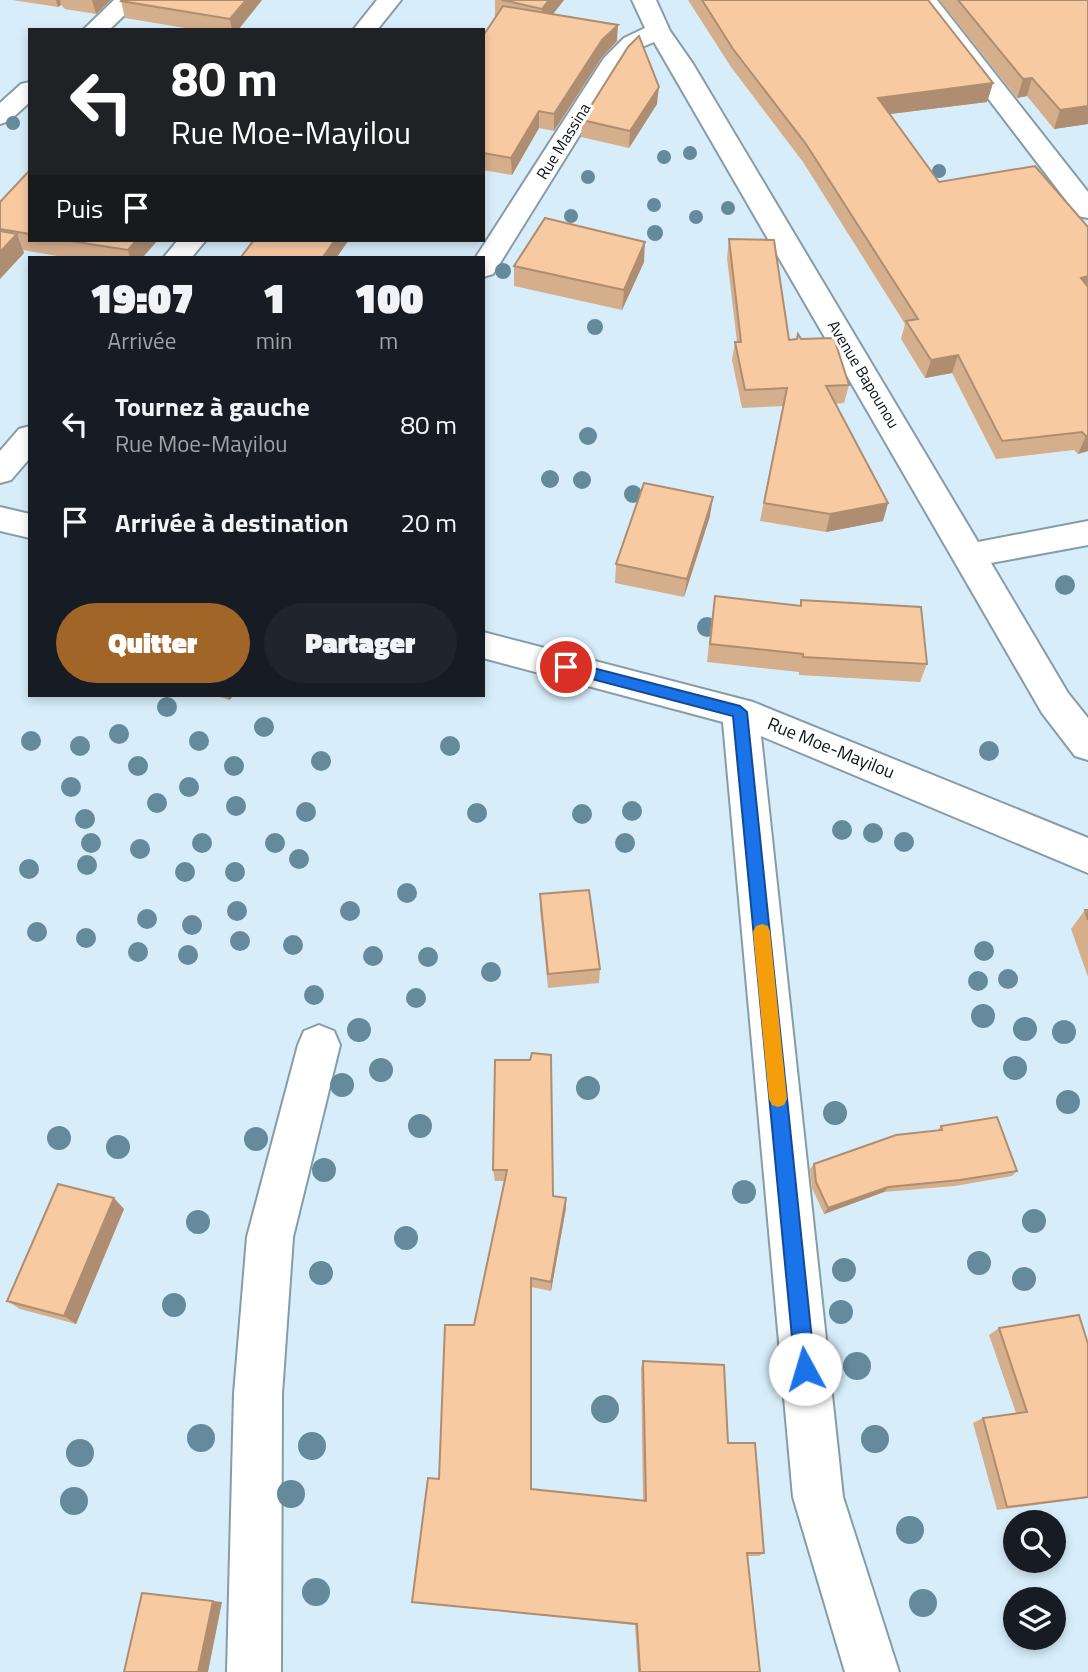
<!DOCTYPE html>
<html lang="fr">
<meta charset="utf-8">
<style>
body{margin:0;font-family:"Titillium Web",sans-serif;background:#20242c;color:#f1f3f6;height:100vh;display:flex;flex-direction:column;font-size:26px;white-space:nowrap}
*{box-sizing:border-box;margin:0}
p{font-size:23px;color:#9ea1a6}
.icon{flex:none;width:38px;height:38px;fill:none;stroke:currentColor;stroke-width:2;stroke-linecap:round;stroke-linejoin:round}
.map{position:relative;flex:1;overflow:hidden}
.drawer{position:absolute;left:28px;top:256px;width:457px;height:441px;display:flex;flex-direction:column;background:#171b24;border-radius:0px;box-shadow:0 4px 10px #0003}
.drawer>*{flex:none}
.banner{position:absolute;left:28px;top:28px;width:457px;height:214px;border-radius:0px;box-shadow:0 4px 10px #0003;background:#202124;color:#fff;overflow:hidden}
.fabs{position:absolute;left:1003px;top:1510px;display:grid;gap:14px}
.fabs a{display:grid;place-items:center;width:63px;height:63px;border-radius:50%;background:#171b24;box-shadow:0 4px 10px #0003;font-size:35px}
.pin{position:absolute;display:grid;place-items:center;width:60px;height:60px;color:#fff;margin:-30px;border:4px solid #fff;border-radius:50%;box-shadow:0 2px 7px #0007}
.me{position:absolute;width:77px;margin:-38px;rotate:354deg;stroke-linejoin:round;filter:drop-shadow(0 0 5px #0008)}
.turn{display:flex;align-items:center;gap:24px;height:147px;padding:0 28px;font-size:32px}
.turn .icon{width:91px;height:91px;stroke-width:2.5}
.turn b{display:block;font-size:49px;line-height:60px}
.then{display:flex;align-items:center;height:66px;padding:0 28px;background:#0003;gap:14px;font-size:26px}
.eta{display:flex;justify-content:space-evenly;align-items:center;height:119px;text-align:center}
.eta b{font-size:42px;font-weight:800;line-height:49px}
.primary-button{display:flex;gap:14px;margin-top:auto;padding:14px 28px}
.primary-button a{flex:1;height:80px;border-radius:42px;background:#a16527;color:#fff;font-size:28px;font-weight:800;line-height:80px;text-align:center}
.primary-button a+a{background:#20242c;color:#f1f3f6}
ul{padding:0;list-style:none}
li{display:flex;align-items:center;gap:21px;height:98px;padding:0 28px}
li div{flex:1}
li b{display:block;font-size:26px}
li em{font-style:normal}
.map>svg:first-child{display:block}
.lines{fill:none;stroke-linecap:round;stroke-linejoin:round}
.minor-casing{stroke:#869ca7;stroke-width:4}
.minor{fill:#fff;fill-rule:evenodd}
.tree{fill:#648a9b}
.wall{fill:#d5ae8b}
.shaded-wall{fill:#ae8d71}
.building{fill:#f8caa2;stroke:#ae8d71;stroke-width:2}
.route{fill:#1a73e8;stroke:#114b97;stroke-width:2}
.slow{fill:#f59e0b}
.labels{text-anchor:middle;stroke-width:6;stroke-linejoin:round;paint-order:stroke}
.far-street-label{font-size:16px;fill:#091115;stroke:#fff}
.street-label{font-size:18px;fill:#091115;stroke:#fff}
</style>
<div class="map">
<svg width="1088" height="1672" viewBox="0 0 1088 1672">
<rect width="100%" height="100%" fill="#d7eefa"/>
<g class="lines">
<g class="minor-casing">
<g id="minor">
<path d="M114 0H140L109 30H83Z"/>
<path d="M377 0H401L377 30H353Z"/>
<path d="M632 0H656L670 31 693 64 978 542 1088 521V545L991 563 1068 693 1088 718V760L1075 756 1042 713 654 42 640 48 625 62 497 268 493 274 483 277V257H476L604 58 624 38 645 28Z"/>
<path d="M913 0H937L1088 192V218L1078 216Z"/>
<path d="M30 82V102L9 121 0 124V103L21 84Z"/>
<path d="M178 240H206L192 257H164Z"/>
<path d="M30 426V458L11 480 0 483V451L19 429Z"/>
<path d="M0 507 30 514V538L0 531Z"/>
<path d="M483 632 753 702 1088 838V873L761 736 843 1497 899 1672H845L793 1497 723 722 483 658Z"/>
<path d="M319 1025 334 1031 340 1045 293 1237 282 1394 281 1672H227L234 1394 247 1237 298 1045 304 1031Z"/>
</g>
</g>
<use href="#minor" class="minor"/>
</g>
<g class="tree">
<circle cx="13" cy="123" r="7"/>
<circle cx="690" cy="153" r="7"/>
<circle cx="664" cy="157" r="7"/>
<circle cx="939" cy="171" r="7"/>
<circle cx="588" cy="177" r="7"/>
<circle cx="654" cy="205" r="7"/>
<circle cx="728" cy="208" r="7"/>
<circle cx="571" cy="216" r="7"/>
<circle cx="696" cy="217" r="7"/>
<circle cx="655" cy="233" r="8"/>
<circle cx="503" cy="271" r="8"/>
<circle cx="595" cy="327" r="8"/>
<circle cx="588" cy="436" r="9"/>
<circle cx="550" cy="479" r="9"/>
<circle cx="582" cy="480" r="9"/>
<circle cx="633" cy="494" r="9"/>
<circle cx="1065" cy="585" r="10"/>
<circle cx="707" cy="627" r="10"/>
<circle cx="167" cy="707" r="10"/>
<circle cx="264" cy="727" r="10"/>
<circle cx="119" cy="734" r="10"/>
<circle cx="31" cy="741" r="10"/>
<circle cx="199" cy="741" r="10"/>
<circle cx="80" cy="746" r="10"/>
<circle cx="450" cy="746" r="10"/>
<circle cx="989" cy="751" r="10"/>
<circle cx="321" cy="761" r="10"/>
<circle cx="138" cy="766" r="10"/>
<circle cx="234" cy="766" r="10"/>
<circle cx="71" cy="787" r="10"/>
<circle cx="189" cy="787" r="10"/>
<circle cx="157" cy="803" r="10"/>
<circle cx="236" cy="806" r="10"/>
<circle cx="632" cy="811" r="10"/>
<circle cx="306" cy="812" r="10"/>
<circle cx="477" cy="813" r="10"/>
<circle cx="582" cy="814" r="10"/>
<circle cx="85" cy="819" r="10"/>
<circle cx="842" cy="830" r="10"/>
<circle cx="873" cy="833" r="10"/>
<circle cx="904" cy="842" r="10"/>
<circle cx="91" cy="843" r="10"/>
<circle cx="202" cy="843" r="10"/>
<circle cx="275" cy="843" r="10"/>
<circle cx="625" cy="843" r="10"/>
<circle cx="140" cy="849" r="10"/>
<circle cx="299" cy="859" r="10"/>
<circle cx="87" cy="865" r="10"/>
<circle cx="29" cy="869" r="10"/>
<circle cx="185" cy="872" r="10"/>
<circle cx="235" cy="872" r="10"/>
<circle cx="407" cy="893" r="10"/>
<circle cx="237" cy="911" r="10"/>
<circle cx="350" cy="911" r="10"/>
<circle cx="147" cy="919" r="10"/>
<circle cx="192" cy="925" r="10"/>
<circle cx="37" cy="932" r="10"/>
<circle cx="86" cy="938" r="10"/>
<circle cx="240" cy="941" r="10"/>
<circle cx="293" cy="945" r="10"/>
<circle cx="984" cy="951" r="10"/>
<circle cx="138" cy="952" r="10"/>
<circle cx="188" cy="955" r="10"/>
<circle cx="373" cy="956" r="10"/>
<circle cx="428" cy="957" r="10"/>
<circle cx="491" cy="972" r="10"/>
<circle cx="1008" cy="979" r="10"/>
<circle cx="978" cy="981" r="10"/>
<circle cx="314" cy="995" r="10"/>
<circle cx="416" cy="998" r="10"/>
<circle cx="983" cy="1016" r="12"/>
<circle cx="1025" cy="1029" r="12"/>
<circle cx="359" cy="1030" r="12"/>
<circle cx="1064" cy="1032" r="12"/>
<circle cx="1015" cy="1068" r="12"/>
<circle cx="381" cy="1070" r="12"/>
<circle cx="342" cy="1085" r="12"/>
<circle cx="588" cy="1088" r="12"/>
<circle cx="1068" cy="1102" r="12"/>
<circle cx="835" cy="1113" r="12"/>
<circle cx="420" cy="1126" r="12"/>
<circle cx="59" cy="1138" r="12"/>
<circle cx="256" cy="1139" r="12"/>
<circle cx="118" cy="1147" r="12"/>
<circle cx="324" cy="1170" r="12"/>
<circle cx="744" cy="1192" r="12"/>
<circle cx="1034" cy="1221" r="12"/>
<circle cx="198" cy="1222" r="12"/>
<circle cx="406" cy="1238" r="12"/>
<circle cx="979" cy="1263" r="12"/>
<circle cx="844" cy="1270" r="12"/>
<circle cx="321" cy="1273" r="12"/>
<circle cx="1024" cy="1279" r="12"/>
<circle cx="174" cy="1305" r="12"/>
<circle cx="841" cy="1312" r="12"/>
<circle cx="857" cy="1366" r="14"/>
<circle cx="605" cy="1409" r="14"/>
<circle cx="201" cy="1438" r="14"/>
<circle cx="875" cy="1439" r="14"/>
<circle cx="312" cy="1446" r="14"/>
<circle cx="80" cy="1453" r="14"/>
<circle cx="291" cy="1494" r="14"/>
<circle cx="74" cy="1501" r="14"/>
<circle cx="910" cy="1530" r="14"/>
<circle cx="316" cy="1592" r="14"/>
<circle cx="923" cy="1603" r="14"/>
</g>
<g class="wall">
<path d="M12 0H111L96 14 65 9 61 5 58 7Z"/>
<path d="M122 0H262L238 30H197L125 18 121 1Z"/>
<path d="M495 0H564L553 14 617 41 602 57 554 131 539 128 512 175 483 170V36L495 17Z"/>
<path d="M688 0H928L993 83 987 102 890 114 939 182 1088 227V451L1078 454 1074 450 996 459 952 373 925 378 901 339 905 324 803 162 731 67Z"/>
<path d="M939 0H1088V124L1054 129 1027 96 1017 98Z"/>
<path d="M657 104 629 148 581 137 582 120Z"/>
<path d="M30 170V240H158L143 257H63L23 250 24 253 0 279V202Z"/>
<path d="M729 239 789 340 801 339 849 385 844 403 835 404 888 503 883 521 826 532 760 521 783 406 742 408 732 360 735 342H737L727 258Z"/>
<path d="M644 262 622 310 514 286V266Z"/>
<path d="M710 516 684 597 615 583 616 564Z"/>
<path d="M715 596 800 606 801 600 927 664 920 682 799 675V672L707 662 712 615Z"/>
<path d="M215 695H234L229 700Z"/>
<path d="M540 894 600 969 599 983 548 988 540 909Z"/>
<path d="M1085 910H1088V977L1071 929Z"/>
<path d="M495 1060 553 1196 566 1208 551 1291 531 1287V1489L643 1500 641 1368 643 1361 728 1443 764 1553 759 1556H748L760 1672H638L635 1625 412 1602 474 1325 505 1181H495L493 1170Z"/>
<path d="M941 1126 1017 1171 1012 1176 955 1186 884 1192 824 1214 812 1188 810 1169 814 1164 938 1130Z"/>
<path d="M124 1209 76 1324 20 1309 7 1301Z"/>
<path d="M999 1328 1088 1344V1498L997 1510 973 1423 983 1418 1016 1413 989 1335Z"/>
</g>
<g class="shaded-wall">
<path d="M56 0H60L61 5 58 7Z"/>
<path d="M92 0H111L96 14Z"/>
<path d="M246 0H262L238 30H232L230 19Z"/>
<path d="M549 0H564L542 28V9Z"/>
<path d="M618 25 617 41 602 57 554 131V114L602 40Z"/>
<path d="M1032 78 1027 96 1017 98 1023 79Z"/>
<path d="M993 83 987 102 874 116 878 98Z"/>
<path d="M659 87 657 104 629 148 630 131Z"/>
<path d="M1088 106V124L1054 129 1060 110Z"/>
<path d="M539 111V128L512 175 511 158Z"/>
<path d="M17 234 24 253 0 279V252Z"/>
<path d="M137 240H158L143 257H130L128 250Z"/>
<path d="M335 240H349L337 257H323Z"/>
<path d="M645 242 644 262 622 310 624 290Z"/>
<path d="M1088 276V293L1081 278Z"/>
<path d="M958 355 952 373 925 378 931 360Z"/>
<path d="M1086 436H1088V451L1078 454Z"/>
<path d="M713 497 710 516 684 597 687 579Z"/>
<path d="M888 503 883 521 826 532 830 514Z"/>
<path d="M227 695H234L229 700Z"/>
<path d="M888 1187 884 1192 824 1214 828 1208Z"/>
<path d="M114 1198 124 1209 76 1324 64 1316Z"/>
<path d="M566 1198V1208L551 1291V1282Z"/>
<path d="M213 1601 222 1602 208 1672H198Z"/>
</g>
<g class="building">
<path d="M122 0H246L230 19 121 1Z"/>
<path d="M502 0H549L542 9Z"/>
<path d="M702 0H928L993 83 878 98 939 182 1035 166 1088 227V276L1081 278 1088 287V436H1086L1082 432 1002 441 958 355 931 360 906 321 918 319 806 144 733 49Z"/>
<path d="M958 0H1088V106L1060 110 1032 78 1023 79Z"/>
<path d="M503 6 618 25 602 40 554 114 539 111 511 158 483 153V36Z"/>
<path d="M639 36 659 87 630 131 582 120 628 47Z"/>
<path d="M30 170V234L0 229V202Z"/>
<path d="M545 218 645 242 624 290 514 266Z"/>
<path d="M0 231 17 234 0 252Z"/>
<path d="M729 239 774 240 789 340 797 339 798 334 801 339 834 338 849 385 826 386 888 503 830 514 764 503 787 388 745 390 735 342H741Z"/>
<path d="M64 240H137L128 250Z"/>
<path d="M254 240H335L323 257H241Z"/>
<path d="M644 483 713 497 687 579 616 564Z"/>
<path d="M715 596 801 606V600L921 607 927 664 803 657V654L710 644Z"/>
<path d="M589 890 600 969 548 974 540 894Z"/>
<path d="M1085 910H1088V920Z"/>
<path d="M532 1053 551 1055 553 1196 566 1198 551 1282 531 1278V1489L646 1501 643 1361 724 1365 728 1443H755L764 1553H747L760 1672H640L637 1624 412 1602 428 1478 439 1479 445 1325H474L507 1170H493L495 1060H530Z"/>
<path d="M997 1117 1017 1171 960 1180 888 1187 828 1208 816 1182 814 1164 896 1135 942 1130 941 1126Z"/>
<path d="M58 1184 114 1198 64 1316 7 1301Z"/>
<path d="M1079 1315 1088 1344V1497L1007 1507 983 1418 1027 1412 999 1328Z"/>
<path d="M142 1593 213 1601 198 1672H124Z"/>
</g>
<path class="route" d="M566 661 740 706 747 712 815 1369 812 1376 805 1379 798 1376 795 1369 733 716 561 671 559 667 561 663Z"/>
<path class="slow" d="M762 924 768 926 770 932 787 1099 784 1105 778 1107 772 1105 769 1099 753 932 756 926Z"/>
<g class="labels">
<g class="far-street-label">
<text transform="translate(563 141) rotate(-58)" y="6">Rue Massina</text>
<text transform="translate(864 374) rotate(59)" y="6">Avenue Bapounou</text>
</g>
<g class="street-label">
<text transform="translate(831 748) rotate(22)" y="6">Rue Moe-Mayilou</text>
</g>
</g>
</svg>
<div class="fabs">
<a><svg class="icon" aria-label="search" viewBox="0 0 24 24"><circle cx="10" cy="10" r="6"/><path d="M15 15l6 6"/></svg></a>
<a><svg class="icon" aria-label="layers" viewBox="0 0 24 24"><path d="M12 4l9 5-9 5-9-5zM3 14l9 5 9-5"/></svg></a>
</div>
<div class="pin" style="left:566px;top:667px;background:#d93025"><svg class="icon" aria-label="arrive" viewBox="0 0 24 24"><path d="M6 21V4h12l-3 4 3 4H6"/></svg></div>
<svg class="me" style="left:805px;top:1369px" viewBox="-20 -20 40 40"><circle r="19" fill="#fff"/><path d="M0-13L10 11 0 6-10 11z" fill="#1a73e8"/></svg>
<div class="banner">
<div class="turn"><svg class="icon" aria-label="left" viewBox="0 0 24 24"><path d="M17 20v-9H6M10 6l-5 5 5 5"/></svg><div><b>80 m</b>Rue Moe-Mayilou</div></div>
<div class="then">Puis<svg class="icon" aria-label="arrive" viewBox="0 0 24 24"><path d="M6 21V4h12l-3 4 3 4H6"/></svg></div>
</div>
<section class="drawer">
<div class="eta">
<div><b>19:07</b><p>Arrivée</p></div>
<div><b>1</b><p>min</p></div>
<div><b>100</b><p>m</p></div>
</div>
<ul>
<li><svg class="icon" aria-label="left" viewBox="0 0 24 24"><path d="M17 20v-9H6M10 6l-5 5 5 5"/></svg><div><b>Tournez à gauche</b><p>Rue Moe-Mayilou</p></div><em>80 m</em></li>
<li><svg class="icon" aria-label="arrive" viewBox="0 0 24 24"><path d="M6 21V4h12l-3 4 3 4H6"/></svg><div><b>Arrivée à destination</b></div><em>20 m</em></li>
</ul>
<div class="primary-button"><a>Quitter</a><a>Partager</a></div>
</section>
</div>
